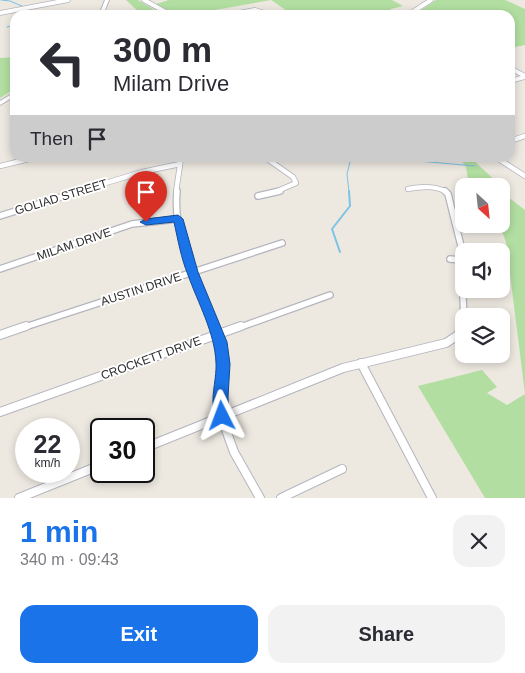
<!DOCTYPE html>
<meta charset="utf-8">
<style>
body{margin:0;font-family:Helvetica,sans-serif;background:#f2f2f3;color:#2b2b33;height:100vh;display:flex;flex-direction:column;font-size:19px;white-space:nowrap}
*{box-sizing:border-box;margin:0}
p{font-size:16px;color:#7c7c81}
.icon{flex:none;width:28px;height:28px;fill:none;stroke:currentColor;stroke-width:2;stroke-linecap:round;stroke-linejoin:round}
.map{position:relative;height:498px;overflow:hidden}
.side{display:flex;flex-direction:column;background:#fff;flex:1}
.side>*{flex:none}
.top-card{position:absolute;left:10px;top:10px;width:505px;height:152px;border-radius:15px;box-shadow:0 2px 8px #0003;background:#fff;color:#2b2b33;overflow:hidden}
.needle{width:32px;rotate:153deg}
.tools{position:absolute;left:455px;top:178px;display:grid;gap:10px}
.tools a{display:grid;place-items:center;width:55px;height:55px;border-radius:10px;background:#fff;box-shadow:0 2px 8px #0003;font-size:25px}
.speed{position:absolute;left:15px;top:418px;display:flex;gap:10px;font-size:25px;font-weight:700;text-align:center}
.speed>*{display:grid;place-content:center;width:65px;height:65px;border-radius:50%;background:#fff;box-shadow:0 2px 8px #0003;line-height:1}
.speed small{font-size:12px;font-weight:400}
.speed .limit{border:2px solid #111;border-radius:8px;background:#fff;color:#111}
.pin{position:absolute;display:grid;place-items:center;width:42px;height:42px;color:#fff;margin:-51px -21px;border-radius:50% 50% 50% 0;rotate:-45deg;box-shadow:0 0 5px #0007}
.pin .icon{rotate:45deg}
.me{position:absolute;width:55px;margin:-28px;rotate:357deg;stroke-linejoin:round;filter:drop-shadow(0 0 4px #0008)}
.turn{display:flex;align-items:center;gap:18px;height:105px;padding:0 20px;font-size:22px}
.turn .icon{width:65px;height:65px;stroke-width:2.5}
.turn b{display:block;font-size:35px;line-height:42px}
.then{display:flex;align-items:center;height:48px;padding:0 20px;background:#0003;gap:10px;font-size:19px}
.round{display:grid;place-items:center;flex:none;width:52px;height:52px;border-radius:15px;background:#f2f2f3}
.summary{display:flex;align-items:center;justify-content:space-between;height:85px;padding:0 20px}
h1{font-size:30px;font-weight:800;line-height:38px;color:#1a73e8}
.action{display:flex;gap:10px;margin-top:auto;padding:10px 20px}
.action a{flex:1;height:58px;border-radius:15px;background:#1a73e8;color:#fff;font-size:20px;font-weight:800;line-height:58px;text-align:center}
.action a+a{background:#f2f2f3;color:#2b2b33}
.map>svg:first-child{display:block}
.green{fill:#b2dfa1}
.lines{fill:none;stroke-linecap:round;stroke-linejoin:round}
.stream-far1{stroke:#7bc3e7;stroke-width:1}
.stream{stroke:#7bc3e7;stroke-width:2}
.street-far3-casing{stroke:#b4b5bf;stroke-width:5.5}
.street-far2-casing{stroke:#b4b5bf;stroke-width:6}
.street-far1-casing{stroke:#b4b5bf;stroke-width:8}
.street-casing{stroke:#b4b5bf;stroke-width:10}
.secondary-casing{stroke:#b4b5bf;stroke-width:2}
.street-far3{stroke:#fff;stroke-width:4}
.street-far2{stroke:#fff;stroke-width:4.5}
.street-far1{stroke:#fff;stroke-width:5.5}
.street{stroke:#fff;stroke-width:8}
.secondary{fill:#fff;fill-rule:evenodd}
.route{fill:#1a73e8;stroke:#114b97}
.labels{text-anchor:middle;stroke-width:4;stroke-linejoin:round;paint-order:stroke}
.street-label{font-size:12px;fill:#2d2d2d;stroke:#fff}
</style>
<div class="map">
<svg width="525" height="498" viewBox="0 0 525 498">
<rect width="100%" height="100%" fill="#ede8e0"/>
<g class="green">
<path d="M126 0H138L163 15H142Z"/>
<path d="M169 0H392L403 6 391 9 386 15H340L334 11 314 15H293L271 0 187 15H177L156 4Z"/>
<path d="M436 0H505L525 9V45L510 48V15H420L417 13Z"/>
<path d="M15 57V89L0 98V58Z"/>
<path d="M459 158H471L501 186H477L468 179 466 167Z"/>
<path d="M501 187 508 197 525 210V498H485L418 386 482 370 497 387 487 393 507 405 525 394 506 242 499 224H501Z"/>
</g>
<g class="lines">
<g class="stream-far1">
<path d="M1 0 10 1 24 7"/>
<path d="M26 9 30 12 47 15"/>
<path d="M65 15 71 13 76 15"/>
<path d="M7 27 15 25"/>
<path d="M384 158 475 166"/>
<path d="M349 192 347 174 351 158"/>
</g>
<path class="stream" d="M340 252 332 229 350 206 349 191"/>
<g class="street-far3-casing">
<g id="street-far3">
<path d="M144 0 171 15"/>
<path d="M0 13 68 0"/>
<path d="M228 15 255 10 270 15"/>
<path d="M408 15 431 0"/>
<path d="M510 68 525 76"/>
<path d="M510 81 525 77"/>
</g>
</g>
<g class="street-far2-casing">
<g id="street-far2">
<path d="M510 141 525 136"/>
<path d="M266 158 293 177 296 183 275 192"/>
<path d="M497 158 525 176"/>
<path d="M0 166 33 158"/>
<path d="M408 189C421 187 435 185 446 192"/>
<path d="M76 192 142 172 180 164"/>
<path d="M176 192 181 158"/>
</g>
</g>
<g class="street-far1-casing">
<g id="street-far1">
<path d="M177 191C172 239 200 284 216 328"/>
<path d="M445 191 448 194 461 246 464 321"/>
<path d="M258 196 280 191"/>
<path d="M0 216 80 191"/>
<path d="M450 259 461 260"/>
<path d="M0 269 132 224 178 219"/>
<path d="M22 328 282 243"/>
<path d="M238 328 330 295"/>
<path d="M461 328 464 322"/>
</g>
</g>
<g class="street-casing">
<g id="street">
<path d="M215 326 222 351 220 401 225 427 234 452 260 498"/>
<path d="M0 335 26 326"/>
<path d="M361 363 432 498"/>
<path d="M0 412 241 326"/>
<path d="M144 448 343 368 446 343 458 335 462 326"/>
<path d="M19 498 101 465"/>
<path d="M281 498 342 469"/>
</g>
</g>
<g class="secondary-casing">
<g id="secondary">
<path d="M105 0H109L103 15H99Z"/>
<path d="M15 92V96L0 105V101Z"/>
</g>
</g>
<use href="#street-far3" class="street-far3"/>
<use href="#street-far2" class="street-far2"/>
<use href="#street-far1" class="street-far1"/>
<use href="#street" class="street"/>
<use href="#secondary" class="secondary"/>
</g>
<path class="route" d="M178 215 183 219 198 272 227 342 230 364 228 397 229 416 227 420 222 422 217 420C208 403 217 381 216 363 215 333 198 303 188 275 181 258 178 240 174 222L146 225 140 222 146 219Z"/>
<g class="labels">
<g class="street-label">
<text transform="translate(61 197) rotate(-17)" y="4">GOLIAD STREET</text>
<text transform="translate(74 244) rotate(-19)" y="4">MILAM DRIVE</text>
<text transform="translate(141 289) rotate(-18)" y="4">AUSTIN DRIVE</text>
<text transform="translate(151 358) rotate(-20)" y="4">CROCKETT DRIVE</text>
</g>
</g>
</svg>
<div class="tools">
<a><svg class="needle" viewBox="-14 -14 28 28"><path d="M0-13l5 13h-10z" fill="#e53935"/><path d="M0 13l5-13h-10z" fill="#7c7c81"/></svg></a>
<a><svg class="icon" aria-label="sound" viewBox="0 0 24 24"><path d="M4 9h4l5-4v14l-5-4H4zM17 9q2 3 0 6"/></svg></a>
<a><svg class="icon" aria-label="layers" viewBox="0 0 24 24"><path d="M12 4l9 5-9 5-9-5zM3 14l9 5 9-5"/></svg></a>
</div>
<div class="speed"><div>22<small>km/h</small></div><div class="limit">30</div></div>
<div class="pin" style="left:146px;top:222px;background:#d93025"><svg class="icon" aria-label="arrive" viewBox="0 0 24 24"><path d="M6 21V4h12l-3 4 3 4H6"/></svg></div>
<svg class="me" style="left:222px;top:416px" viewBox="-20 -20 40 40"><path d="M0-17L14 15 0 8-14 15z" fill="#1a73e8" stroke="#fff" stroke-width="4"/></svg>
<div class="top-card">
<div class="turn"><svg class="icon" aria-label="left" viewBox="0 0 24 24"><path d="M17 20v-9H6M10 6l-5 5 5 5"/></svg><div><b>300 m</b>Milam Drive</div></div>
<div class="then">Then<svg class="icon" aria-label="arrive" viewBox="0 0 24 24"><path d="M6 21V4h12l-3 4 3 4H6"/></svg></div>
</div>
</div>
<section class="side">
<div class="summary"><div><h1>1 min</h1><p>340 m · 09:43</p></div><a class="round"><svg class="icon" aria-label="close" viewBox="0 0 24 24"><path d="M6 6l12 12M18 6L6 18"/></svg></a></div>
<div class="action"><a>Exit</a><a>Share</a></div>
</section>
